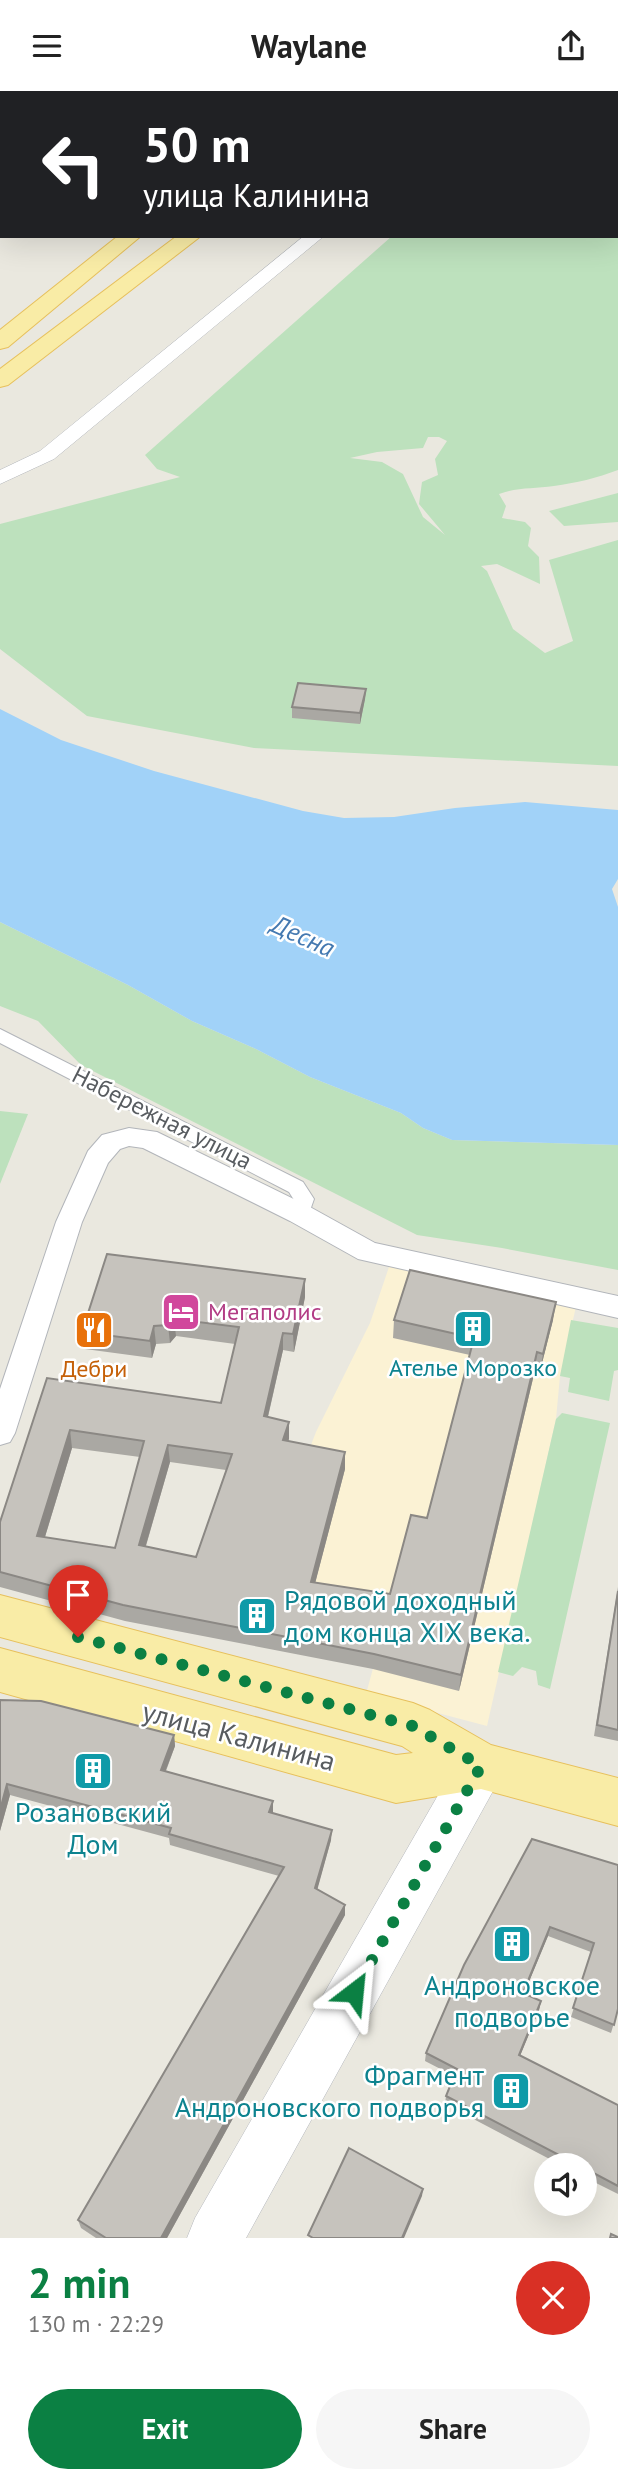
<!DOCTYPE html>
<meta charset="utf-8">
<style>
body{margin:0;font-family:"PT Sans",sans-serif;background:#f6f6f6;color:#222;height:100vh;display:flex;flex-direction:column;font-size:26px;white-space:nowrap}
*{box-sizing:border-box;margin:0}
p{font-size:23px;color:#767676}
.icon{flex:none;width:38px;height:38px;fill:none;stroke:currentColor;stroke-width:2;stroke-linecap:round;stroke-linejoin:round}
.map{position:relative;height:2147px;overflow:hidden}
.drawer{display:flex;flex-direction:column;background:#fff;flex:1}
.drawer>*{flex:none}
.banner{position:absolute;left:0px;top:0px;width:620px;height:147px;box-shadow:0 7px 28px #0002;background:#202124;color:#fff;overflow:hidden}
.controls{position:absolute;left:534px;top:2062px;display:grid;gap:14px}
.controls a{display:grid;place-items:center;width:63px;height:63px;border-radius:50%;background:#fff;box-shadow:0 7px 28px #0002;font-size:35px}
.pin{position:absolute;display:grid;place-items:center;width:60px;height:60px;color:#fff;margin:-72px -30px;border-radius:50% 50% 50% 0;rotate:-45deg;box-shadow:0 0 7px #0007}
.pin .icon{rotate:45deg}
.me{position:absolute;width:77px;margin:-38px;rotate:29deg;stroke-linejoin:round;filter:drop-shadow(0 0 5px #0008)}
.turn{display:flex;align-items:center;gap:24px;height:147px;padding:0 28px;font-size:32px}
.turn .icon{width:91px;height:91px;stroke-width:2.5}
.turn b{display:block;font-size:49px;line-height:60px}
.round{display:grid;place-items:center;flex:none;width:74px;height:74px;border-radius:37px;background:#f6f6f6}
.head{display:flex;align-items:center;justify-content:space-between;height:119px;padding:0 28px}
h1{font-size:42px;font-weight:700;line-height:52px;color:#0b8043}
.primary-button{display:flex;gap:14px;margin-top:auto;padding:14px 28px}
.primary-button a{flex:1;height:80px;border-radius:42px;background:#0b8043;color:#fff;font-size:28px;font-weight:700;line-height:80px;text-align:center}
.primary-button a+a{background:#f6f6f6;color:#222}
header{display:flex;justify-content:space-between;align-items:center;height:91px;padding:0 28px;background:#fff;font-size:32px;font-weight:700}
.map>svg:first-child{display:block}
.commercial{fill:#fbf2d4}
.green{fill:#bde1bd;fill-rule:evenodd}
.water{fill:#a1d2f8}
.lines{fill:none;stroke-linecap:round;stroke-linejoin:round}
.pedestrian-casing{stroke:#b2b5ba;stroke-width:2}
.minor-casing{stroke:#b2b5ba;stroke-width:2}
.tertiary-casing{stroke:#b2b5ba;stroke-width:1}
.secondary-casing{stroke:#b3b6bc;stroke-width:1}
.primary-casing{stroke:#e7c05c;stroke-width:2}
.pedestrian{fill:#fff;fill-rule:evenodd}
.minor{fill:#fff;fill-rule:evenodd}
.tertiary{fill:#fff;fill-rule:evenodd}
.secondary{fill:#fff;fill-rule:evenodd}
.primary{fill:#f9eca6;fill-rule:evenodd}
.wall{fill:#aaa8a3;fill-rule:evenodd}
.shaded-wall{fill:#8b8884}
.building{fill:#c6c3bd;stroke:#8b8884;stroke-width:2;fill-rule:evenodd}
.route{stroke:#0b8043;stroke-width:12;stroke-dasharray:0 21.6}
.labels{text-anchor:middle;stroke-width:5;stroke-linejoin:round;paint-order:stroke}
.street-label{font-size:24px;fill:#585c60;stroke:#fff}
.hotel-label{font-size:24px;fill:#b23c85;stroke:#fff;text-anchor:start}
.culture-label{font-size:24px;fill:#0d838f;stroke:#fff}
.food-label{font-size:24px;fill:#c56008;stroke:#fff}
.water-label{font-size:26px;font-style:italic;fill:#4479b1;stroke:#fff}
.near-culture-label{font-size:28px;fill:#0d838f;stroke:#fff}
.near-street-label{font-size:28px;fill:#585c60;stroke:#fff}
</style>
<header><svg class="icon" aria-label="menu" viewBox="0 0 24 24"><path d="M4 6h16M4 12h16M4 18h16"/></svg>Waylane<svg class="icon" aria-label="share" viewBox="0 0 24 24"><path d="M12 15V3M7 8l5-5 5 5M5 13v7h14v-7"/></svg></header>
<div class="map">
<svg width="618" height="2147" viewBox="0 0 618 2147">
<rect width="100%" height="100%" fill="#eae8df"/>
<path class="commercial" d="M391 1170 578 1207 560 1285 556 1328 487 1635 366 1603 389 1519 262 1481 316 1341 370 1232Z"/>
<g class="green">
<path d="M499 0H618V379C597 387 576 392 554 395 534 398 518 396 499 403L506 415 502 427 525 431 531 437 528 455 539 466 540 493 497 473 481 475 487 480 513 538 545 562 573 550 549 469 618 449V675L254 657 87 625 0 558V433L180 386 157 378 145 364 392 145H618V2H498ZM428 346H439L447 350 435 368 438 384 422 391 419 413 445 444 423 426 403 383 382 371 350 367 377 361 423 357Z"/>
<path d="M618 402V431L564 435 549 420Z"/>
<path d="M0 831 128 894 192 930 256 958 310 986 401 1022 423 1037 452 1049 618 1054V1179L502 1157 417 1144 81 974 38 930 0 915Z"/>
<path d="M0 1020 28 1023 0 1093Z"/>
<path d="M571 1229 618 1237V1279L614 1280 609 1310 568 1301 570 1287 560 1285Z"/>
<path d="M562 1322 610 1332 550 1598 538 1594 536 1580 522 1576 513 1585 498 1581 556 1328Z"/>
</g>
<path class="water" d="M0 618 61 649 154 680 303 720 344 727 394 726 455 717 525 711 618 719V788L612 798 618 816V1054L452 1049 423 1037 401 1022 310 986 256 958 192 930 128 894 0 831Z"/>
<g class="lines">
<g class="pedestrian-casing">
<path id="pedestrian" d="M0 938 303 1091 314 1108 307 1128 300 1130 293 1128 290 1123 294 1109 289 1101 0 952Z"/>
</g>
<g class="minor-casing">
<path id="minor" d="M129 1037 157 1041 310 1116 375 1152 618 1205V1227L358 1168 290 1130 143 1057 129 1055 120 1058 108 1072 82 1131 15 1342 10 1351 0 1354V1298L56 1131 88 1060 102 1044Z"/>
</g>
<g class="tertiary-casing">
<g id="tertiary">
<path d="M110 0H126L109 2Z"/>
<path d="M463 0H479V2H464Z"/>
<path d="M0 101H2L0 112Z"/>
<path d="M304 145H324L54 368 0 393V379L40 360Z"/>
</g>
</g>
<g class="secondary-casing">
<path id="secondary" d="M481 1653 498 1659 505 1675 498 1691 246 2147H187L195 2127 464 1659Z"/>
</g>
<g class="primary-casing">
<g id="primary">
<path d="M268 0H287L267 2Z"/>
<path d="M313 0H332L312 2Z"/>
<path d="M118 145H141L8 256 0 258V239Z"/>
<path d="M177 145H201L8 294 0 296V278Z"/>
<path d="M0 1504 413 1612 430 1619 491 1654 618 1687V1735L481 1698 396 1712 0 1601V1557L396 1664 413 1662 402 1655 0 1546Z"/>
</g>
</g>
<use href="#pedestrian" class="pedestrian"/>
<use href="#minor" class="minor"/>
<use href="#tertiary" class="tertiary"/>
<use href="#secondary" class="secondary"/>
<use href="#primary" class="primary"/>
</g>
<g class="wall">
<path d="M366 598 365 608 360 633 292 627V616Z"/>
<path d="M305 1206 294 1261 283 1259 268 1326 289 1331 288 1350 345 1361V1378L315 1492 390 1503 427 1427 470 1264 393 1247 394 1229H553L540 1280 535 1279 459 1600 373 1578 125 1530 0 1496V1431L47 1287 221 1312 235 1253 176 1245 170 1252 156 1253 152 1267 85 1258 82 1241ZM72 1357 140 1366 115 1457 45 1446ZM170 1371 226 1379 196 1466 146 1455Z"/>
<path d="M618 1496V1650L594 1645Z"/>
<path d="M0 1609 174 1644 175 1655 166 1680 273 1710V1722L331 1749 317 1798 345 1814V1824L167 2147H96L81 2137 78 2129 279 1785 170 1754 169 1747 10 1704 0 1740Z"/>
<path d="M618 1774V1918L611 1942 571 1926 591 1861 548 1845 524 1902 541 1910 539 1919 520 1965 618 2014V2103L584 2086V2074H561L445 2013 446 2005 454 1985 425 1970 426 1962 464 1874Z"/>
</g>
<g class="shaded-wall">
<path d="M366 598 365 608 360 633V622Z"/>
<path d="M305 1188V1206L294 1261 293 1243Z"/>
<path d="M556 1211 553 1229 540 1280 543 1263Z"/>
<path d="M174 1228 176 1245 170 1252 168 1234Z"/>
<path d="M154 1235 156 1253 152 1267 150 1250Z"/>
<path d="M283 1242V1259L264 1342V1325Z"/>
<path d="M537 1261 535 1279 459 1600 461 1584Z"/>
<path d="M289 1331V1348L283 1366V1349Z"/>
<path d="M70 1339 72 1357 40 1462 37 1445Z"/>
<path d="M168 1354 170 1371 141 1471 139 1454Z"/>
<path d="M345 1361V1378L311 1508V1491Z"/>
<path d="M174 1644 175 1655 162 1689 161 1679Z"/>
<path d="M7 1693 10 1704 0 1740V1719Z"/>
<path d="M273 1710V1721L269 1732V1721Z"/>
<path d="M332 1739 331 1749 315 1807V1797Z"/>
<path d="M345 1814V1824L167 2147H161Z"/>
<path d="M550 1836 548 1845 521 1910 523 1902Z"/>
<path d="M541 1910 539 1919 517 1972 519 1964Z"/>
<path d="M423 2098 422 2105 404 2147H402Z"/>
</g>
<g class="building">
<path d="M298 592 366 598 360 622 292 616Z"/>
<path d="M107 1163 305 1188 293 1243 283 1242 264 1325 289 1331 283 1349 345 1361 311 1491 390 1503 411 1424 427 1427 474 1247 394 1229 410 1179 556 1211 543 1263 537 1261 461 1584 374 1563 123 1514 0 1481V1431L47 1287 221 1312 239 1236 174 1228 168 1234 154 1235 150 1250 82 1241ZM70 1339 144 1350 115 1457 37 1445ZM168 1354 232 1363 196 1466 139 1454Z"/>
<path d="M618 1500V1639L597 1634Z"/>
<path d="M0 1609 41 1610 174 1644 161 1679 273 1710 269 1721 332 1739 315 1797 345 1814 161 2147H106L78 2129 284 1776 169 1743 171 1737 7 1693 0 1719Z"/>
<path d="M532 1748 618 1774V1918L614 1934 573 1917 594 1852 550 1836 523 1902 541 1910 519 1964 618 2014V2095L584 2077V2074H578L446 2005 457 1978 426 1962 464 1874Z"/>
<path d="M349 2057 423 2098 402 2147H313L308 2144Z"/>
<path d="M611 2143 618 2146V2147H610Z"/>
</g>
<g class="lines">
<path class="route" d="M78 1546 413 1635 481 1675 354 1901"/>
</g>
<defs>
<g id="hotel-square" transform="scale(2.0125)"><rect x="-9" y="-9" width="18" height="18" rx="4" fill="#d1479c" stroke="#fff"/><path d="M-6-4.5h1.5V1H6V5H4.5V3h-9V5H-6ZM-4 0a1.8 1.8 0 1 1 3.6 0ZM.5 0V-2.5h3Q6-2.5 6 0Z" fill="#fff"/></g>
<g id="building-square" transform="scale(2.0125)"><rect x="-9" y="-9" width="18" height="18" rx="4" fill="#0f9aa8" stroke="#fff"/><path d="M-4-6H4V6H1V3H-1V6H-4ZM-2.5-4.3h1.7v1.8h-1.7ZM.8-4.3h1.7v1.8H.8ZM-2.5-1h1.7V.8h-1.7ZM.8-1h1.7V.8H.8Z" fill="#fff"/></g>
<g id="restaurant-square" transform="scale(2.0125)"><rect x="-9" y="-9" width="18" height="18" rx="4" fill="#e8710a" stroke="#fff"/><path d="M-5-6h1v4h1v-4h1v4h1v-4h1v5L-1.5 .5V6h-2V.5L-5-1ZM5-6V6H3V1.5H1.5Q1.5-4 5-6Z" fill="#fff"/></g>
</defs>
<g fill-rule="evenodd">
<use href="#hotel-square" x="181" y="1221"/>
<use href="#building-square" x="473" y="1238"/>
<use href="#restaurant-square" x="94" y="1239"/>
<use href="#building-square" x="257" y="1525"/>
<use href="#building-square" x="93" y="1680"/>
<use href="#building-square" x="512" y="1853"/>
<use href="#building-square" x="511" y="2000"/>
</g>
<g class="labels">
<g class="street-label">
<text transform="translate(162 1027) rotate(27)" y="8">Набережная улица</text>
</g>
<g class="hotel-label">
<text x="208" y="1229">Мегаполис</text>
</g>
<g class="culture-label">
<text x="473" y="1285">Ателье Морозко</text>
</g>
<g class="food-label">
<text x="94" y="1286">Дебри</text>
</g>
<g class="water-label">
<text transform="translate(303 845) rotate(24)" y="9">Десна</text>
</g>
<g class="near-culture-label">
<text x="284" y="1519" text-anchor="start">Рядовой доходный<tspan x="284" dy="32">дом конца XIX века.</tspan></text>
<text x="93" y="1731">Розановский<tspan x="93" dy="32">Дом</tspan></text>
<text x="512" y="1904">Андроновское<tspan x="512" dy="32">подворье</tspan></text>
<text x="484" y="1994" text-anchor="end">Фрагмент<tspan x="484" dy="32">Андроновского подворья</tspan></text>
</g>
<g class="near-street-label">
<text transform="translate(239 1645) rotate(15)" y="10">улица Калинина</text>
</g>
</g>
</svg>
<div class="controls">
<a><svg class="icon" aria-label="sound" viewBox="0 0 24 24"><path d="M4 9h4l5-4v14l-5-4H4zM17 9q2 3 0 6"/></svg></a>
</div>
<div class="pin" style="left:78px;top:1546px;background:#d93025"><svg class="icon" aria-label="arrive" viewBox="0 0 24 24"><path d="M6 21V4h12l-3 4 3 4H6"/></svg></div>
<svg class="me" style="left:354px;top:1901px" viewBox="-20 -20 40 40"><path d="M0-17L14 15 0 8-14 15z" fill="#0b8043" stroke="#fff" stroke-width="4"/></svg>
<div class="banner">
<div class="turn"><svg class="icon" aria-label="left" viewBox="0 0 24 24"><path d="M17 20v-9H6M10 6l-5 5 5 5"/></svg><div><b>50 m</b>улица Калинина</div></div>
</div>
</div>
<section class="drawer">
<div class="head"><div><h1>2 min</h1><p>130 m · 22:29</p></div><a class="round" style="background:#d93025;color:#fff"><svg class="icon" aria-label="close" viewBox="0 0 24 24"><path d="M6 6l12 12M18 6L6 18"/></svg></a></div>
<div class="primary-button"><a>Exit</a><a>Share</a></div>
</section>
